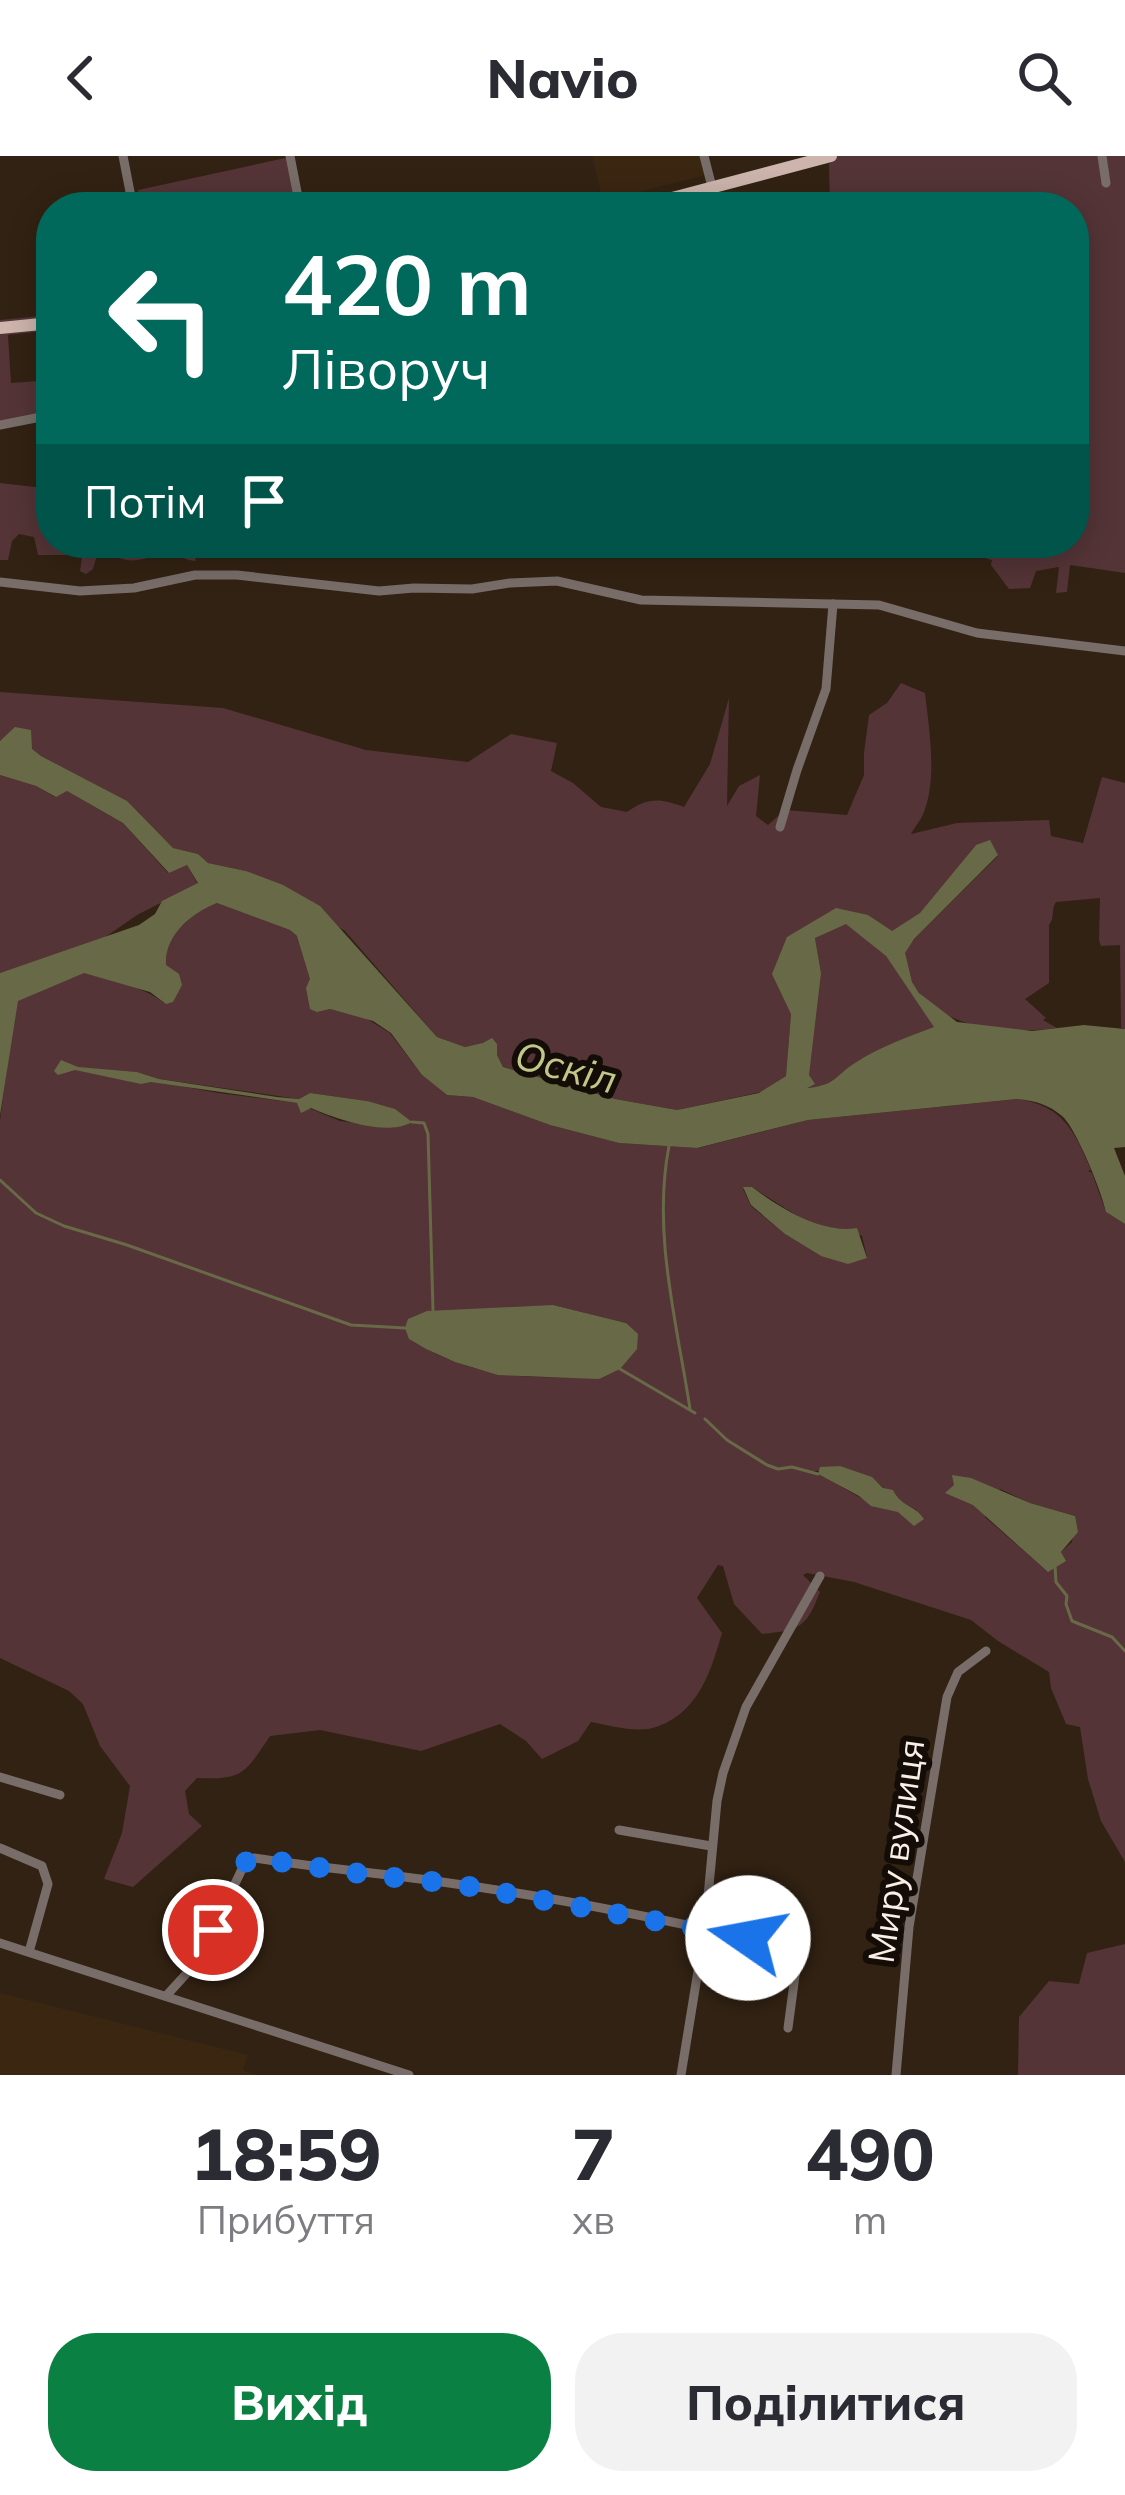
<!DOCTYPE html>
<html lang="uk">
<meta charset="utf-8">
<style>
body{margin:0;font-family:Mulish,sans-serif;background:#f2f2f3;color:#2b2b33;height:100vh;display:flex;flex-direction:column;font-size:45px;white-space:nowrap}
*{box-sizing:border-box;margin:0}
p{font-size:39px;color:#7c7c81}
.icon{flex:none;width:66px;height:66px;fill:none;stroke:currentColor;stroke-width:2;stroke-linecap:round;stroke-linejoin:round}
.map{position:relative;height:1919px;overflow:hidden}
.sheet{display:flex;flex-direction:column;background:#fff;flex:1}
.sheet>*{flex:none}
.top-card{position:absolute;left:36px;top:36px;width:1053px;height:366px;border-radius:48px;box-shadow:0 6px 30px #0003;background:#00695c;color:#fff;overflow:hidden}
.pin{position:absolute;display:grid;place-items:center;width:102px;height:102px;color:#fff;margin:-51px;border:6px solid #fff;border-radius:50%;box-shadow:0 3px 12px #0007}
.me{position:absolute;width:132px;margin:-66px;rotate:282deg;stroke-linejoin:round;filter:drop-shadow(0 0 9px #0008)}
.turn{display:flex;align-items:center;gap:42px;height:252px;padding:0 48px;font-size:54px}
.turn .icon{width:156px;height:156px;stroke-width:2.5}
.turn b{display:block;font-size:84px;line-height:102px}
.then{display:flex;align-items:center;height:114px;padding:0 48px;background:#0003;gap:24px;font-size:45px}
.eta{display:flex;justify-content:space-evenly;align-items:center;height:204px;text-align:center}
.eta b{font-size:72px;font-weight:800;line-height:84px}
.action{display:flex;gap:24px;margin-top:auto;padding:24px 48px}
.action a{flex:1;height:138px;border-radius:48px;background:#0b8043;color:#fff;font-size:48px;font-weight:800;line-height:138px;text-align:center}
.action a+a{background:#f2f2f3;color:#2b2b33}
header{display:flex;justify-content:space-between;align-items:center;height:156px;padding:0 48px;background:#fff;font-size:54px;font-weight:800}
.map>svg:first-child{display:block}
.built{fill:#3b2612}
.green{fill:#543437;fill-rule:evenodd}
.water{fill:#686a47;fill-rule:evenodd}
.lines{fill:none;stroke-linecap:round;stroke-linejoin:round}
.stream{stroke:#686a47;stroke-width:3}
.minor{stroke:#786d69;stroke-width:9}
.major{stroke:#cdb5ad;stroke-width:12}
.route{stroke:#1a73e8;stroke-width:21;stroke-dasharray:0 37.8}
.labels{text-anchor:middle;stroke-width:12;stroke-linejoin:round;paint-order:stroke}
.street-label{font-size:36px;fill:#faefe6;stroke:#140d07}
.water-label{font-size:39px;font-style:italic;fill:#c2c689;stroke:#140d07}
</style>
<header><svg class="icon" aria-label="back" viewBox="0 0 24 24"><path d="M15 5l-7 7 7 7"/></svg>Navio<svg class="icon" aria-label="search" viewBox="0 0 24 24"><circle cx="10" cy="10" r="6"/><path d="M15 15l6 6"/></svg></header>
<div class="map">
<svg width="1125" height="1919" viewBox="0 0 1125 1919">
<rect width="100%" height="100%" fill="#322213"/>
<g class="built">
<path d="M592 0H701L706 19 603 45Z"/>
<path d="M0 1837 248 1899 243 1914 256 1919H0Z"/>
</g>
<g class="green">
<path d="M837 0H1125V417L1070 409 1067 436 1056 437 1059 411 1036 415 1030 432 1009 433 991 409 992 404 934 387H1074V51H830L829 8Z"/>
<path d="M290 1 300 51H141L138 34Z"/>
<path d="M51 159V174L8 179 11 227 51 224V259L0 269V164Z"/>
<path d="M0 327 35 331 51 329V387H189L196 405C180 404 173 394 158 390L154 400C141 404 130 407 117 401L116 392 110 388 99 392 93 413 86 418 80 415 82 401 74 399H38L34 381 19 378 12 385 8 404H0Z"/>
<path d="M901 527 925 537C929 573 937 619 925 653 923 662 915 670 911 678L957 667 1049 664 1051 680 1083 687 1102 621 1125 627V873L1121 872 1120 789 1101 790 1099 784 1100 742 1056 746C1051 753 1055 762 1049 769V827L1025 843 1046 862 1043 864 1057 872C1010 878 948 875 917 834 909 824 907 810 903 798L914 783 998 700 990 685 975 690 921 758 891 777 868 759 787 781 791 858 786 920 761 936 677 954 615 943 503 911 497 899 482 888 465 891 437 881 345 775 246 715 208 707 198 698 173 692 126 645 41 600 9 578 0 585V536L223 552 366 594 468 606 511 578 557 587 551 615 573 627 601 651 627 656C648 641 660 642 684 651L710 608 729 542 727 650 739 630 760 619 756 660 768 669 785 654 847 659 864 619V597L869 559 887 547Z"/>
<path d="M0 619 36 630 55 641 67 635 123 667 168 717 187 709 198 728 137 759 101 784 0 817Z"/>
<path d="M217 747 290 774 362 839 317 856 330 853 367 863 390 877 422 919 447 939 473 941 550 969 619 987 698 992 808 964 1018 943C1063 950 1074 974 1091 1014L1088 1015 1092 1017 1106 1056 1125 1068V1706L1101 1665 1088 1623 1080 1571 1066 1568 1051 1532 1049 1516 998 1485 971 1464 854 1426 807 1417 803 1419 820 1436C806 1472 800 1474 762 1478L734 1448 723 1410 718 1409 697 1442 722 1477C711 1514 700 1554 659 1570 639 1578 612 1570 591 1566L578 1585 542 1603 526 1585 500 1568 421 1595 320 1574 270 1580C245 1618 242 1624 197 1622L185 1635 189 1658 202 1670 133 1731 104 1723 122 1677 130 1630 100 1590 83 1548 69 1535 0 1502V964L16 845 84 815C112 824 142 830 166 848 166 832 162 811 166 796 172 773 196 755 217 747ZM83 912 137 916 159 923 299 943 310 937 367 945 394 972 340 965 297 947 218 937ZM752 1031 810 1068 846 1074 862 1080 867 1101 821 1100 785 1078 751 1050 743 1033ZM553 1149 626 1167 567 1221C507 1223 461 1215 409 1183ZM839 1310 871 1321 899 1345 917 1354C872 1359 852 1332 812 1316ZM1000 1333 1030 1347 1075 1360 1072 1386 1061 1396 1065 1405 1047 1415 985 1361Z"/>
<path d="M844 765 886 800 935 871 829 930 798 933 806 919 814 833 821 817 815 782Z"/>
<path d="M1125 1788V1919H1018L1019 1861 1049 1825 1079 1828 1087 1797Z"/>
</g>
<g class="water">
<path d="M15 571 31 574 32 593 41 600 127 645 173 692 198 698 208 707 246 715 283 729 320 750 437 881 465 891 483 887 492 882 497 888V899L503 911 615 943 677 954 759 937 786 920 791 858 772 818 787 781 836 752 868 759 892 775 920 757 976 689 990 684 998 699 914 783 905 797 912 826 919 837 957 866 1032 875 1084 869 1125 873V991L1114 992 1125 1020V1068L1106 1056C1102 1036 1076 972 1062 960 1048 948 1035 945 1017 943L808 964 697 992 619 987 550 969 473 941 447 939 422 919 391 877 373 865 330 853 317 856 310 853 306 832 310 823 297 780 290 774 217 747C191 757 164 780 166 809L179 818 182 829 173 846 166 848 150 836 84 817 18 845 0 959V817L139 769 155 758 162 745 198 727 187 709 169 717 123 667 67 635 56 641 36 630 0 619V585ZM846 768 886 800 934 871C908 881 879 891 855 907 833 921 837 929 807 932L815 928 809 919 821 817 815 782Z"/>
<path d="M61 904 78 911 137 916 159 923 277 941 299 943 310 937 367 945 395 953 412 966C387 981 336 963 311 952L301 957 297 947 151 926 141 928 75 914 58 919 54 915Z"/>
<path d="M743 1031H752C780 1052 821 1078 857 1072L867 1102 848 1108 821 1100 785 1078 751 1049Z"/>
<path d="M553 1149 626 1167 638 1178 637 1193 620 1213 599 1223 498 1219 455 1206 426 1193 409 1183 405 1172 408 1163 427 1155Z"/>
<path d="M840 1310 872 1321 883 1332 893 1334C901 1351 914 1348 924 1363L914 1370 898 1356 871 1350 859 1340 818 1318 820 1311Z"/>
<path d="M952 1319 971 1322 1030 1347 1075 1360 1078 1376 1061 1396 1066 1405 1048 1416 973 1349 945 1337 954 1329Z"/>
</g>
<g class="lines">
<g class="stream">
<path d="M412 966 424 967 428 978 433 1154"/>
<path d="M669 990C652 1077 677 1167 690 1253"/>
<path d="M0 1024 36 1057 64 1070 127 1089 351 1169 405 1172"/>
<path d="M620 1213 695 1257"/>
<path d="M705 1263 727 1284 767 1309 778 1313 792 1311 818 1318"/>
<path d="M1055 1410 1056 1426 1067 1440 1066 1448 1072 1465 1112 1481 1125 1495"/>
</g>
<g class="minor">
<path d="M123 0 133 51"/>
<path d="M290 0 300 51"/>
<path d="M704 0 712 31"/>
<path d="M1102 0 1106 27"/>
<path d="M0 269 51 259"/>
<path d="M0 426 80 435 134 432 195 419H237L379 435 414 432 472 433 510 427 557 425 641 444 879 449 977 477 1125 495"/>
<path d="M780 671 797 614 826 533 833 448"/>
<path d="M0 1621 60 1639"/>
<path d="M619 1674 711 1690"/>
<path d="M0 1692 42 1710 48 1728 29 1796"/>
<path d="M0 1787 409 1919"/>
<path d="M166 1840 198 1805 243 1711 247 1704 254 1702C321 1712 389 1718 456 1728 567 1743 682 1767 791 1792L798 1797 788 1872"/>
<path d="M681 1919 705 1772 717 1645 723 1617 746 1551 820 1420"/>
<path d="M896 1919 909 1771 947 1541 958 1516 986 1495"/>
</g>
<g class="major">
<path d="M638 51 831 0"/>
<path d="M0 172 51 167"/>
</g>
</g>
<g class="lines">
<path class="route" d="M213 1774 243 1712 247 1704 254 1702 370 1719 456 1728 748 1782"/>
</g>
<g class="labels">
<g class="street-label">
<text transform="translate(896 1695) rotate(-82)" y="13">Миру вулиця</text>
</g>
<g class="water-label">
<text transform="translate(566 911) rotate(15)" y="14">Оскіл</text>
</g>
</g>
</svg>
<div class="pin" style="left:213px;top:1774px;background:#d93025"><svg class="icon" aria-label="arrive" viewBox="0 0 24 24"><path d="M6 21V4h12l-3 4 3 4H6"/></svg></div>
<svg class="me" style="left:748px;top:1782px" viewBox="-20 -20 40 40"><circle r="19" fill="#fff"/><path d="M0-13L10 11 0 6-10 11z" fill="#1a73e8"/></svg>
<div class="top-card">
<div class="turn"><svg class="icon" aria-label="left" viewBox="0 0 24 24"><path d="M17 20v-9H6M10 6l-5 5 5 5"/></svg><div><b>420 m</b>Ліворуч</div></div>
<div class="then">Потім<svg class="icon" aria-label="arrive" viewBox="0 0 24 24"><path d="M6 21V4h12l-3 4 3 4H6"/></svg></div>
</div>
</div>
<section class="sheet">
<div class="eta">
<div><b>18:59</b><p>Прибуття</p></div>
<div><b>7</b><p>хв</p></div>
<div><b>490</b><p>m</p></div>
</div>
<div class="action"><a>Вихід</a><a>Поділитися</a></div>
</section>
